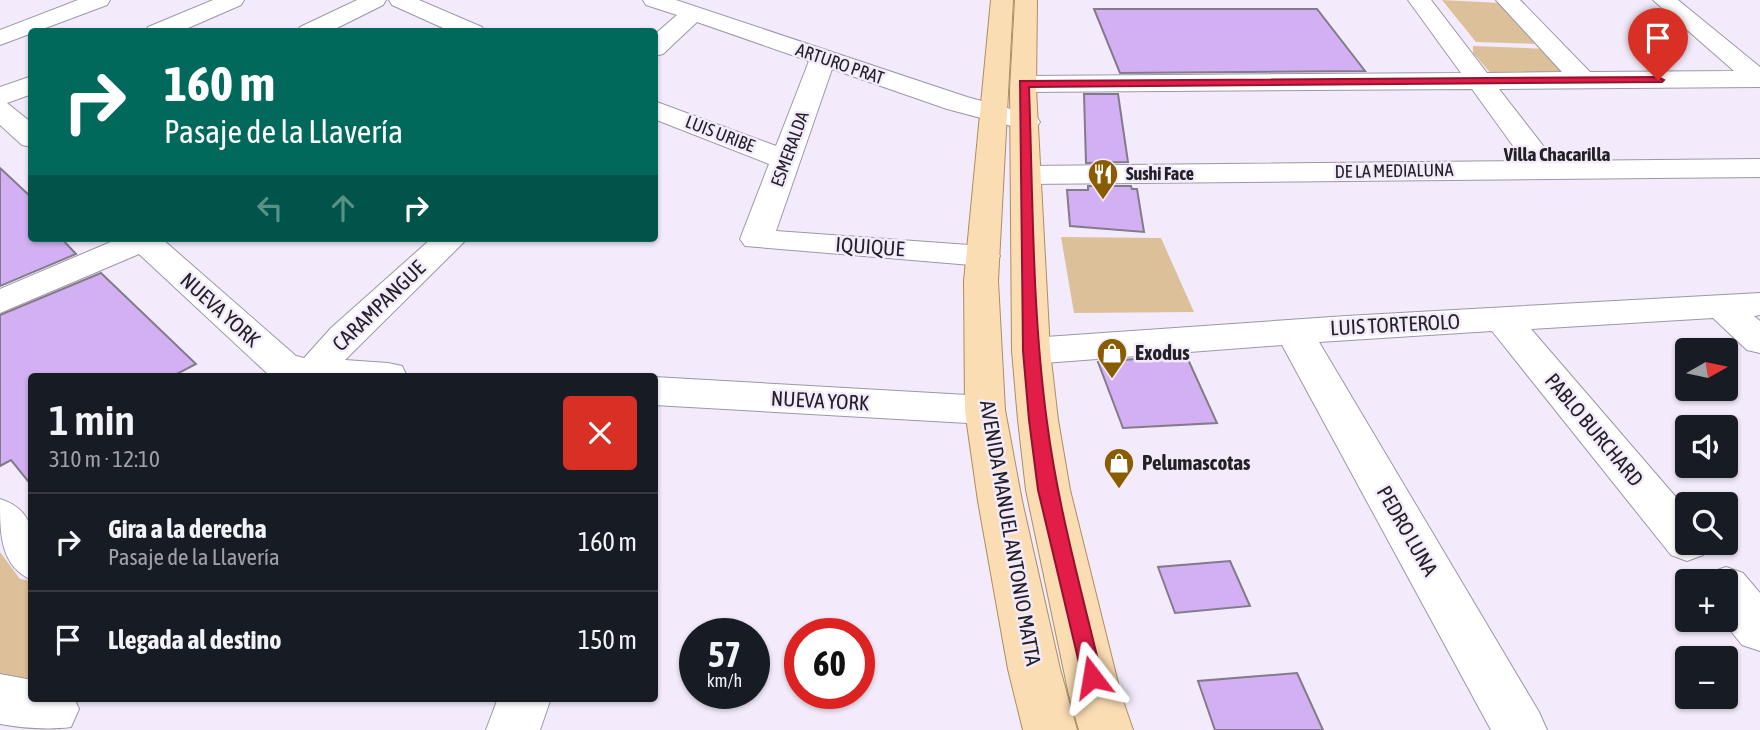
<!DOCTYPE html>
<html lang="es">
<meta charset="utf-8">
<style>
body{margin:0;font-family:"Asap Condensed",sans-serif;background:#20242c;color:#f1f3f6;height:100vh;display:flex;flex-direction:column;font-size:26px;white-space:nowrap}
*{box-sizing:border-box;margin:0}
p{font-size:23px;color:#9ea1a6}
.icon{flex:none;width:38px;height:38px;fill:none;stroke:currentColor;stroke-width:2;stroke-linecap:round;stroke-linejoin:round}
.map{position:relative;flex:1;overflow:hidden}
.panel{position:absolute;left:28px;top:373px;width:630px;height:329px;display:flex;flex-direction:column;background:#171b24;border-radius:7px;box-shadow:0 2px 5px #0004}
.panel>*{flex:none}
.guide{position:absolute;left:28px;top:28px;width:630px;height:214px;border-radius:7px;box-shadow:0 2px 5px #0004;background:#00695c;color:#fff;overflow:hidden}
.needle{width:46px;rotate:81deg}
.controls{position:absolute;left:1675px;top:338px;display:grid;gap:14px}
.controls a{display:grid;place-items:center;width:63px;height:63px;border-radius:7px;background:#171b24;box-shadow:0 2px 5px #0004;font-size:35px}
.speed{position:absolute;left:679px;top:618px;display:flex;gap:14px;font-size:35px;font-weight:700;text-align:center}
.speed>*{display:grid;place-content:center;width:91px;height:91px;border-radius:50%;background:#171b24;box-shadow:0 2px 5px #0004;line-height:1}
.speed small{font-size:18px;font-weight:400}
.speed .limit{border:10px solid #d22;background:#fff;color:#111}
.pin{position:absolute;display:grid;place-items:center;width:60px;height:60px;color:#fff;margin:-72px -30px;border-radius:50% 50% 50% 0;rotate:-45deg;box-shadow:0 0 7px #0007}
.pin .icon{rotate:45deg}
.me{position:absolute;width:77px;margin:-38px;rotate:346deg;stroke-linejoin:round;filter:drop-shadow(0 0 5px #0008)}
.turn{display:flex;align-items:center;gap:24px;height:147px;padding:0 21px;font-size:32px}
.turn .icon{width:91px;height:91px;stroke-width:2.5}
.turn b{display:block;font-size:49px;line-height:60px}
.lanes{display:flex;align-items:center;height:66px;padding:0 21px;background:#0003;justify-content:center;gap:35px;direction:ltr}
.lanes .off{opacity:.35}
.round{display:grid;place-items:center;flex:none;width:74px;height:74px;border-radius:7px;background:#20242c}
.head{display:flex;align-items:center;justify-content:space-between;height:119px;padding:0 21px}
h1{font-size:42px;font-weight:600;line-height:52px}
ul{padding:0;list-style:none}
li{display:flex;align-items:center;gap:21px;height:98px;padding:0 21px;border-top:2px solid #363941}
li div{flex:1}
li b{display:block;font-size:26px}
li em{font-style:normal}
.map>svg:first-child{display:block}
.green{fill:#dcc099}
.building{fill:#d3b0f3;stroke:#827b89;stroke-width:2}
.lines{fill:none;stroke-linecap:round;stroke-linejoin:round}
.minor-casing{stroke:#9e96a5;stroke-width:2}
.major-casing{stroke:#ad8d61;stroke-width:2}
.minor{fill:#fff;fill-rule:evenodd}
.major{fill:#fbddb3;fill-rule:evenodd}
.route{fill:#e11d48;stroke:#92132f;stroke-width:2}
.labels{text-anchor:middle;stroke-width:5;stroke-linejoin:round;paint-order:stroke}
.far-street-label{font-size:18px;fill:#232126;stroke:#f3ebfb}
.far-poi-label{font-size:18px;font-weight:bold;fill:#232126;stroke:#f3ebfb;text-anchor:start}
.far-neighbourhood-label{font-size:19px;font-weight:bold;fill:#232126;stroke:#f3ebfb}
.street-label{font-size:21px;fill:#232126;stroke:#f3ebfb}
.poi-label{font-size:21px;font-weight:bold;fill:#232126;stroke:#f3ebfb;text-anchor:start}
</style>
<div class="map">
<svg width="1760" height="730" viewBox="0 0 1760 730">
<rect width="100%" height="100%" fill="#f3ebfb"/>
<g class="green">
<path d="M1442 0 1500 3 1538 44 1476 42Z"/>
<path d="M1473 46 1549 49 1580 79 1494 77 1473 53Z"/>
<path d="M1061 237 1161 238 1194 312 1074 313Z"/>
<path d="M0 552 20 579 31 581V679L0 674Z"/>
</g>
<g class="building">
<path d="M1094 9H1317L1365 71 1120 73Z"/>
<path d="M1084 94H1118L1128 162 1086 163Z"/>
<path d="M0 168 32 198V238H61L76 254 0 286Z"/>
<path d="M1088 186H1131L1132 189H1137L1144 232 1070 226 1067 190H1088Z"/>
<path d="M101 273 196 364 173 376H32V486L11 460 0 466V315Z"/>
<path d="M1186 355 1217 423 1123 428 1098 362Z"/>
<path d="M1230 561 1250 606 1175 613 1158 567Z"/>
<path d="M1297 673 1323 730H1215L1198 681Z"/>
</g>
<g class="lines">
<g class="minor-casing">
<g id="minor">
<path d="M78 0H110L107 5 0 45V30Z"/>
<path d="M213 0H244L241 5 179 32H145L148 27Z"/>
<path d="M357 0H386L383 5 329 32H297L300 27Z"/>
<path d="M389 0H419L482 27 485 32H452L392 5Z"/>
<path d="M643 0H676L967 97 1036 116 1040 122 1036 128 1026 130 947 109 832 69 776 231 983 246 995 249 1000 256 995 263 983 266 745 246 740 239 769 164 654 119V101L776 146 809 61 697 22 663 54 654 56V35L677 15 646 5Z"/>
<path d="M1408 0H1431L1487 73 1562 72 1496 0H1520L1590 72 1734 71 1653 0H1678L1760 67V87L1499 89 1555 161 1760 159V177L1027 184 1016 181 1012 175 1016 169 1027 166 1524 161 1472 89 1024 92 1015 90 1011 84 1015 78 1024 76 1461 73Z"/>
<path d="M32 76V94L7 103 32 123V147L22 145 0 125V87Z"/>
<path d="M120 238H161L296 356 304 358 331 328 432 238H468L345 360 388 363 402 366 407 376 269 375 139 254 0 313V289Z"/>
<path d="M1760 293V315L1754 316 1760 321V353L1747 350 1713 318 1531 329 1687 510V542H1710L1703 555 1687 561 1671 555 1492 331 1319 342 1539 712 1547 730H1491L1282 345 1031 364 1018 360 1012 351 1018 342 1031 338 1346 316Z"/>
<path d="M654 377 985 396 999 400 1005 410 999 420 985 424 654 405Z"/>
<path d="M0 499C41 512 32 545 32 580 0 566 0 534 0 499Z"/>
<path d="M1726 567 1743 573 1760 593V651L1742 645 1722 620H1726V581H1705L1709 573Z"/>
<path d="M0 674 32 680V698H74L79 709 71 727C49 730 22 728 0 724Z"/>
<path d="M498 698H551L540 730H486Z"/>
</g>
</g>
<g class="major-casing">
<g id="major">
<path d="M991 0H1013L998 281 1005 410 1022 501 1060 669 1077 730H1023L1008 669 978 501 965 410 964 281Z"/>
<path d="M1015 0H1037L1036 89 1050 351 1058 420 1070 490 1121 695 1133 730H1079L1069 695 1026 490 1018 420 1012 351 1010 89Z"/>
</g>
</g>
<use href="#minor" class="minor"/>
<use href="#major" class="major"/>
</g>
<path class="route" d="M1658 77 1664 80 1662 82 1029 87C1033 198 1032 311 1047 422 1058 508 1082 592 1102 677L1099 684 1092 687 1084 684 1038 490 1029 420 1023 351 1020 81Z"/>
<defs>
<g id="restaurant-pin" transform="scale(1.575)"><path d="M0 17L-7.5 6A9.5 9.5 0 1 1 7.5 6Z" fill="#895c00" stroke="#f3ebfb"/><path d="M-5-6h1v4h1v-4h1v4h1v-4h1v5L-1.5 .5V6h-2V.5L-5-1ZM5-6V6H3V1.5H1.5Q1.5-4 5-6Z" fill="#fff"/></g>
<g id="shop-pin" transform="scale(1.575)"><path d="M0 17L-7.5 6A9.5 9.5 0 1 1 7.5 6Z" fill="#895c00" stroke="#f3ebfb"/><path d="M-5-2.5h2.3a2.7 3.5 0 0 1 5.4 0H5L5.5 6h-11ZM-1.5-2.5h3a1.5 2.3 0 0 0-3 0Z" fill="#fff"/></g>
</defs>
<g fill-rule="evenodd">
<use href="#restaurant-pin" x="1103" y="174"/>
<use href="#shop-pin" x="1112" y="353"/>
<use href="#shop-pin" x="1119" y="463"/>
</g>
<g class="labels">
<g class="far-street-label">
<text transform="translate(840 64) rotate(19)" y="6">ARTURO PRAT</text>
<text transform="translate(720 134) rotate(21)" y="6">LUIS URIBE</text>
<text transform="translate(790 149) rotate(-70)" y="6">ESMERALDA</text>
<text transform="translate(1394 171) rotate(-1)" y="6">DE LA MEDIALUNA</text>
</g>
<g class="far-poi-label">
<text x="1126" y="180">Sushi Face</text>
</g>
<g class="far-neighbourhood-label">
<text x="1557" y="161">Villa Chacarilla</text>
</g>
<g class="street-label">
<text transform="translate(870 247) rotate(4)" y="7">IQUIQUE</text>
<text transform="translate(379 306) rotate(-44)" y="7">CARAMPANGUE</text>
<text transform="translate(220 310) rotate(42)" y="7">NUEVA YORK</text>
<text transform="translate(1395 325) rotate(-3)" y="7">LUIS TORTEROLO</text>
<text transform="translate(820 401) rotate(3)" y="7">NUEVA YORK</text>
<text transform="translate(1594 430) rotate(50)" y="7">PABLO BURCHARD</text>
<text transform="translate(1407 531) rotate(60)" y="7">PEDRO LUNA</text>
<text transform="translate(1010 533) rotate(80)" y="7">AVENIDA MANUEL ANTONIO MATTA</text>
</g>
<g class="poi-label">
<text x="1135" y="360">Exodus</text>
<text x="1142" y="470">Pelumascotas</text>
</g>
</g>
</svg>
<div class="controls">
<a><svg class="needle" viewBox="-14 -14 28 28"><path d="M0-13l5 13h-10z" fill="#e53935"/><path d="M0 13l5-13h-10z" fill="#9ea1a6"/></svg></a>
<a><svg class="icon" aria-label="sound" viewBox="0 0 24 24"><path d="M4 9h4l5-4v14l-5-4H4zM17 9q2 3 0 6"/></svg></a>
<a><svg class="icon" aria-label="search" viewBox="0 0 24 24"><circle cx="10" cy="10" r="6"/><path d="M15 15l6 6"/></svg></a>
<a>+</a>
<a>−</a>
</div>
<div class="speed"><div>57<small>km/h</small></div><div class="limit">60</div></div>
<div class="pin" style="left:1658px;top:80px;background:#d93025"><svg class="icon" aria-label="arrive" viewBox="0 0 24 24"><path d="M6 21V4h12l-3 4 3 4H6"/></svg></div>
<svg class="me" style="left:1092px;top:677px" viewBox="-20 -20 40 40"><path d="M0-17L14 15 0 8-14 15z" fill="#e11d48" stroke="#fff" stroke-width="4"/></svg>
<div class="guide">
<div class="turn"><svg class="icon" aria-label="right" viewBox="0 0 24 24"><path d="M7 20v-9h11M14 6l5 5-5 5"/></svg><div><b>160 m</b>Pasaje de la Llavería</div></div>
<div class="lanes"><svg class="icon off" aria-label="left" viewBox="0 0 24 24"><path d="M17 20v-9H6M10 6l-5 5 5 5"/></svg><svg class="icon off" aria-label="ahead" viewBox="0 0 24 24"><path d="M12 20V5M6 11l6-6 6 6"/></svg><svg class="icon" aria-label="right" viewBox="0 0 24 24"><path d="M7 20v-9h11M14 6l5 5-5 5"/></svg></div>
</div>
<section class="panel">
<div class="head"><div><h1>1 min</h1><p>310 m · 12:10</p></div><a class="round" style="background:#d93025;color:#fff"><svg class="icon" aria-label="close" viewBox="0 0 24 24"><path d="M6 6l12 12M18 6L6 18"/></svg></a></div>
<ul>
<li><svg class="icon" aria-label="right" viewBox="0 0 24 24"><path d="M7 20v-9h11M14 6l5 5-5 5"/></svg><div><b>Gira a la derecha</b><p>Pasaje de la Llavería</p></div><em>160 m</em></li>
<li><svg class="icon" aria-label="arrive" viewBox="0 0 24 24"><path d="M6 21V4h12l-3 4 3 4H6"/></svg><div><b>Llegada al destino</b></div><em>150 m</em></li>
</ul>
</section>
</div>
